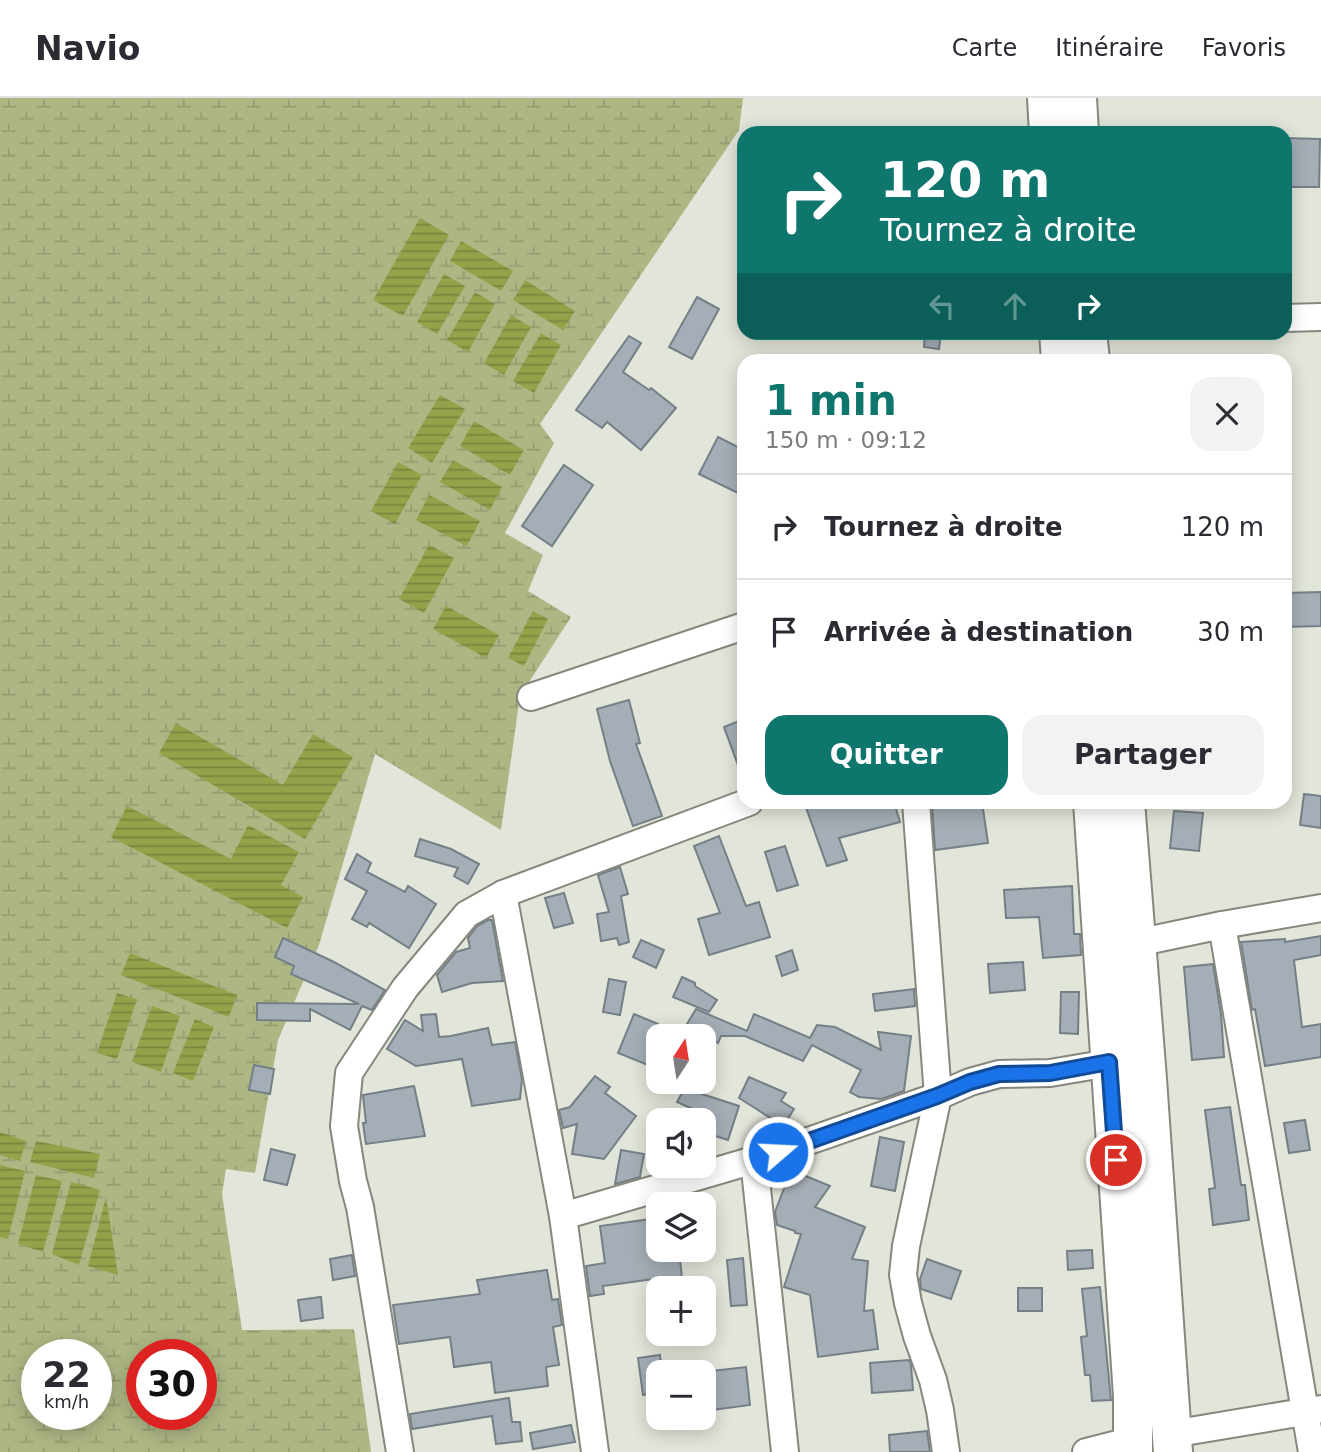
<!DOCTYPE html>
<html lang="fr">
<meta charset="utf-8">
<style>
body{margin:0;font-family:"DejaVu Sans",sans-serif;background:#f2f2f3;color:#2b2b33;height:100vh;display:flex;flex-direction:column;font-size:26px;white-space:nowrap}
*{box-sizing:border-box;margin:0}
p{font-size:23px;color:#7c7c81}
.icon{flex:none;width:38px;height:38px;fill:none;stroke:currentColor;stroke-width:2;stroke-linecap:round;stroke-linejoin:round}
.map{position:relative;flex:1;overflow:hidden}
.panel{position:absolute;left:737px;top:256px;width:555px;height:455px;display:flex;flex-direction:column;background:#fff;border-radius:21px;box-shadow:0 4px 18px #0003}
.panel>*{flex:none}
.banner{position:absolute;left:737px;top:28px;width:555px;height:214px;border-radius:21px;box-shadow:0 4px 18px #0003;background:#0f766e;color:#fff;overflow:hidden}
.needle{width:46px;rotate:12deg}
.controls{position:absolute;left:646px;top:926px;display:grid;gap:14px}
.controls a{display:grid;place-items:center;width:70px;height:70px;border-radius:14px;background:#fff;box-shadow:0 4px 18px #0003;font-size:35px}
.speed{position:absolute;left:21px;top:1241px;display:flex;gap:14px;font-size:35px;font-weight:700;text-align:center}
.speed>*{display:grid;place-content:center;width:91px;height:91px;border-radius:50%;background:#fff;box-shadow:0 4px 18px #0003;line-height:1}
.speed small{font-size:18px;font-weight:400}
.speed .limit{border:10px solid #d22;background:#fff;color:#111}
.pin{position:absolute;display:grid;place-items:center;width:60px;height:60px;color:#fff;margin:-30px;border:4px solid #fff;border-radius:50%;box-shadow:0 2px 7px #0007}
.me{position:absolute;width:77px;margin:-38px;rotate:71deg;stroke-linejoin:round;filter:drop-shadow(0 0 5px #0008)}
.turn{display:flex;align-items:center;gap:24px;height:147px;padding:0 28px;font-size:32px}
.turn .icon{width:91px;height:91px;stroke-width:2.5}
.turn b{display:block;font-size:49px;line-height:60px}
.lanes{display:flex;align-items:center;height:66px;padding:0 28px;background:#0003;justify-content:center;gap:35px;direction:ltr}
.lanes .off{opacity:.35}
.round{display:grid;place-items:center;flex:none;width:74px;height:74px;border-radius:21px;background:#f2f2f3}
.overview{display:flex;align-items:center;justify-content:space-between;height:119px;padding:0 28px}
h1{font-size:42px;font-weight:600;line-height:52px;color:#0f766e}
.button{display:flex;gap:14px;margin-top:auto;padding:14px 28px}
.button a{flex:1;height:80px;border-radius:21px;background:#0f766e;color:#fff;font-size:28px;font-weight:600;line-height:80px;text-align:center}
.button a+a{background:#f2f2f3;color:#2b2b33}
ul{padding:0;list-style:none}
li{display:flex;align-items:center;gap:21px;height:105px;padding:0 28px;border-top:2px solid #e1e1e2}
li div{flex:1}
li b{display:block;font-size:26px}
li em{font-style:normal}
header{display:flex;align-items:center;gap:42px;box-sizing:border-box;height:98px;padding:0 35px;background:#fff;border-bottom:2px solid #e1e1e2}
header strong{font-size:33px}
nav{display:flex;gap:38px;margin-inline-start:auto;font-size:24px}
.map>svg:first-child{display:block}
.wetland{fill:url(#wetland-marsh);fill-rule:evenodd}
.water{fill:url(#water-rules)}
.building{fill:#a5aeb6;stroke:#757f86;stroke-width:2}
.lines{fill:none;stroke-linecap:round;stroke-linejoin:round}
.minor-casing{stroke:#86887d;stroke-width:30}
.highway-casing{stroke:#86887d;stroke-width:42}
.minor{stroke:#fff;stroke-width:26}
.highway{stroke:#fff;stroke-width:38}
.route-casing{stroke:#114b97;stroke-width:18}
.route{stroke:#1a73e8;stroke-width:12}
</style>
<header>
<strong>Navio</strong>
<nav><a>Carte</a><a>Itinéraire</a><a>Favoris</a></nav>
</header>
<div class="map">
<svg width="1321" height="1354" viewBox="0 0 1321 1354">
<defs>
<pattern id="wetland-marsh" width="20" height="14" patternUnits="userSpaceOnUse" patternTransform="scale(1.75)"><rect width="20" height="14" fill="#adb784"/><path d="M1 5h8M5 5V1M11 12h8M15 12V8" fill="none" stroke="#949d71"/></pattern>
<pattern id="water-rules" width="6" height="5" patternUnits="userSpaceOnUse" patternTransform="scale(1.75)"><rect width="6" height="5" fill="#94a34a"/><path d="M0 2.5h6" fill="none" stroke="#78843d"/></pattern>
</defs>
<rect width="100%" height="100%" fill="#e2e5d9"/>
<path class="wetland" d="M0 0H743L739 32 540 326 554 345 505 435 543 457 528 493 571 519 520 598 501 732 375 656 319 847 278 942 255 1075 226 1071 222 1096 242 1232 354 1231 371 1354H0ZM37 1256H96V1316H37ZM142 1256H201V1316H142Z"/>
<g class="water">
<path d="M420 120 449 137 403 218 373 202Z"/>
<path d="M461 143 513 173 501 193 450 163Z"/>
<path d="M444 176 465 188 437 236 417 224Z"/>
<path d="M525 182 575 213 563 232 513 202Z"/>
<path d="M475 194 495 206 468 254 447 242Z"/>
<path d="M511 217 531 229 504 277 484 265Z"/>
<path d="M541 235 561 247 534 295 513 283Z"/>
<path d="M440 297 465 311 432 365 408 350Z"/>
<path d="M474 323 524 352 510 377 460 348Z"/>
<path d="M453 362 502 389 490 412 440 384Z"/>
<path d="M398 364 422 377 395 426 371 413Z"/>
<path d="M429 397 480 423 467 448 416 422Z"/>
<path d="M429 447 454 460 424 515 399 501Z"/>
<path d="M446 508 499 537 486 560 433 531Z"/>
<path d="M533 513 548 521 524 568 508 560Z"/>
<path d="M176 625 283 687 313 636 353 659 305 741 159 655Z"/>
<path d="M127 708 231 761 248 727 299 754 281 787 303 799 287 830 111 739Z"/>
<path d="M130 855 237 897 229 919 121 877Z"/>
<path d="M117 895 137 901 117 961 97 955Z"/>
<path d="M152 908 180 918 161 974 132 964Z"/>
<path d="M195 921 214 929 193 983 173 975Z"/>
<path d="M0 1034 26 1043 20 1063 0 1057Z"/>
<path d="M36 1043 100 1056 94 1080 30 1064Z"/>
<path d="M0 1067 25 1073 8 1141 0 1139Z"/>
<path d="M36 1077 62 1083 43 1154 18 1146Z"/>
<path d="M71 1084 100 1092 79 1167 52 1156Z"/>
<path d="M106 1099 118 1177 88 1168Z"/>
</g>
<g class="building">
<path d="M1284 40 1320 41 1319 89H1284Z"/>
<path d="M697 199 719 211 692 261 669 249Z"/>
<path d="M925 234H941L939 251 924 249Z"/>
<path d="M629 238 641 245 623 274 649 292 651 290 676 310 641 352 607 324 602 330 576 312Z"/>
<path d="M718 339 744 352V398L699 376Z"/>
<path d="M564 367 593 387 552 448 522 428Z"/>
<path d="M1321 494V528L1284 529V495Z"/>
<path d="M629 602 640 645 636 646 662 718 633 728 610 663 597 611Z"/>
<path d="M744 621V677L742 678 724 629Z"/>
<path d="M1304 696 1321 698V730L1300 727Z"/>
<path d="M804 704H894L900 724 839 740 847 762 827 768Z"/>
<path d="M941 704H982L988 745 935 752 932 705Z"/>
<path d="M1174 713 1203 715 1199 753 1170 750Z"/>
<path d="M719 738 746 808 759 804 770 839 709 857 698 821 720 815 694 748Z"/>
<path d="M420 741 451 751 479 766 468 786 454 778 458 770 415 758Z"/>
<path d="M785 748 798 787 777 793 765 754Z"/>
<path d="M357 756 371 765 367 774 405 794 408 788 436 806 409 850 369 825 367 829 352 821 367 793 345 781Z"/>
<path d="M620 769 628 796 621 798 629 844 619 847 617 840 601 843 597 816 609 814 598 777Z"/>
<path d="M1072 788 1074 836H1080L1081 857 1043 860 1039 819 1006 820 1004 792Z"/>
<path d="M564 795 573 825 554 830 545 800Z"/>
<path d="M488 822H492L503 883 472 885 442 894 437 877 456 854 470 850 468 840 477 828Z"/>
<path d="M1321 838V857L1294 862 1302 929 1321 926V959L1265 968 1255 911 1252 912 1241 844 1285 841V844Z"/>
<path d="M283 840 332 863 385 892 372 912 362 908 350 932 310 911V923L257 922V905L359 906 291 876 294 868 275 859Z"/>
<path d="M641 842 664 852 656 870 633 859Z"/>
<path d="M792 852 798 872 782 878 776 858Z"/>
<path d="M1023 864 1025 892 990 895 988 866Z"/>
<path d="M1213 866 1221 916 1224 959 1192 962 1184 869Z"/>
<path d="M682 879 695 885V888L717 902 709 914 673 899Z"/>
<path d="M609 881 626 884 620 917 603 914Z"/>
<path d="M914 891 915 908 875 913 873 896Z"/>
<path d="M1061 894H1079L1078 936 1060 935Z"/>
<path d="M696 911 747 933 754 916 810 940 817 927 835 929 881 952 878 934 911 938 904 993 881 1001 859 999 850 994 861 972 812 947 803 963 745 938H721L718 945 687 926Z"/>
<path d="M436 916 439 939 451 938 488 930 492 947 515 944 522 981 520 1001 472 1008 462 961 416 968 387 951 405 922 423 933 421 917Z"/>
<path d="M634 916 658 926V971L618 955Z"/>
<path d="M254 967 274 971 270 996 249 992Z"/>
<path d="M595 978 610 989 605 995 636 1018 604 1061 572 1056 577 1026 563 1030 559 1012 570 1009Z"/>
<path d="M749 979 786 995 781 1003 794 1011 783 1028 739 1000Z"/>
<path d="M688 984H693L702 987 699 995 739 1008 728 1042 706 1035 711 1019 677 1004Z"/>
<path d="M414 988 425 1038 366 1046 363 1025H366L363 997Z"/>
<path d="M1230 1009 1241 1087H1245L1249 1122 1213 1127 1209 1091 1215 1090 1205 1012Z"/>
<path d="M1305 1022 1310 1052 1289 1055 1284 1025Z"/>
<path d="M880 1039 904 1044 895 1093 871 1088Z"/>
<path d="M271 1051 295 1057 287 1087 264 1082Z"/>
<path d="M621 1052 644 1056 640 1079 615 1086Z"/>
<path d="M791 1072 830 1088 815 1109 865 1129 852 1161 868 1163 864 1213 873 1212 878 1251 818 1259 810 1197 784 1189 801 1136 795 1135V1133L777 1127 775 1114Z"/>
<path d="M658 1120V1152H679L683 1190H655L654 1181 603 1188 604 1196 590 1198 586 1168 605 1165 600 1128Z"/>
<path d="M1092 1152 1093 1170 1068 1172 1067 1153Z"/>
<path d="M352 1157 355 1178 333 1182 330 1161Z"/>
<path d="M743 1160 747 1207 731 1208 727 1162Z"/>
<path d="M927 1161 961 1173 951 1201 921 1191 920 1181Z"/>
<path d="M547 1172 552 1202 558 1201 562 1227 553 1229 559 1267 546 1269 548 1288 495 1295 491 1264 454 1269 450 1239 399 1246 393 1207 480 1196 477 1182Z"/>
<path d="M1100 1189 1111 1302 1092 1303 1090 1277H1085L1081 1239 1087 1238 1082 1191Z"/>
<rect x="1018" y="1190" width="24" height="23"/>
<path d="M321 1199 323 1220 301 1223 298 1202Z"/>
<path d="M660 1257 662 1274H658V1295L643 1297 638 1260Z"/>
<path d="M909 1262 911 1267 913 1292 872 1295 870 1265Z"/>
<path d="M746 1269 750 1307 704 1313V1274Z"/>
<path d="M509 1300 512 1324H520L522 1343 496 1346 492 1318 412 1331 410 1316Z"/>
<path d="M571 1327 575 1344 533 1351 530 1335Z"/>
<path d="M927 1333 930 1354H890L889 1337Z"/>
</g>
<g class="lines">
<g class="minor-casing">
<g id="minor">
<path d="M1284 220 1321 219"/>
<path d="M531 599 744 528"/>
<path d="M916 704 938 998 906 1148 903 1177 908 1205 917 1238 933 1282 940 1312 946 1354"/>
<path d="M503 796 563 1118 595 1354"/>
<path d="M1222 827 1312 1354"/>
<path d="M1122 848 1222 827 1321 810"/>
<path d="M754 1062 785 1354"/>
<path d="M563 1118 754 1062 938 998 970 984 999 976 1050 975 1109 965"/>
<path d="M1172 1336 1321 1311"/>
<path d="M400 1354 360 1109 353 1083 344 1028 349 975 405 890 467 816 503 796 749 704"/>
<path d="M1086 1354 1133 1342"/>
</g>
</g>
<g class="highway-casing">
<g id="highway">
<path d="M1047 0 1049 35"/>
<path d="M1077 0 1079 35"/>
<path d="M1059 234 1061 262"/>
<path d="M1087 234 1090 262"/>
<path d="M1093 704 1133 1298V1354"/>
<path d="M1125 704 1147 981 1173 1354"/>
</g>
</g>
<use href="#minor" class="minor"/>
<use href="#highway" class="highway"/>
</g>
<g class="lines">
<g class="route-casing">
<path id="route" d="M778 1054 937 998 970 984 999 976 1050 975 1109 964 1116 1062"/>
</g>
<use href="#route" class="route"/>
</g>
</svg>
<div class="controls">
<a><svg class="needle" viewBox="-14 -14 28 28"><path d="M0-13l5 13h-10z" fill="#e53935"/><path d="M0 13l5-13h-10z" fill="#7c7c81"/></svg></a>
<a><svg class="icon" aria-label="sound" viewBox="0 0 24 24"><path d="M4 9h4l5-4v14l-5-4H4zM17 9q2 3 0 6"/></svg></a>
<a><svg class="icon" aria-label="layers" viewBox="0 0 24 24"><path d="M12 4l9 5-9 5-9-5zM3 14l9 5 9-5"/></svg></a>
<a>+</a>
<a>−</a>
</div>
<div class="speed"><div>22<small>km/h</small></div><div class="limit">30</div></div>
<div class="pin" style="left:1116px;top:1062px;background:#d93025"><svg class="icon" aria-label="arrive" viewBox="0 0 24 24"><path d="M6 21V4h12l-3 4 3 4H6"/></svg></div>
<svg class="me" style="left:778px;top:1054px" viewBox="-20 -20 40 40"><circle r="17" fill="#1a73e8" stroke="#fff" stroke-width="3"/><path d="M0-11L8 9 0 5-8 9z" fill="#fff"/></svg>
<div class="banner">
<div class="turn"><svg class="icon" aria-label="right" viewBox="0 0 24 24"><path d="M7 20v-9h11M14 6l5 5-5 5"/></svg><div><b>120 m</b>Tournez à droite</div></div>
<div class="lanes"><svg class="icon off" aria-label="left" viewBox="0 0 24 24"><path d="M17 20v-9H6M10 6l-5 5 5 5"/></svg><svg class="icon off" aria-label="ahead" viewBox="0 0 24 24"><path d="M12 20V5M6 11l6-6 6 6"/></svg><svg class="icon" aria-label="right" viewBox="0 0 24 24"><path d="M7 20v-9h11M14 6l5 5-5 5"/></svg></div>
</div>
<section class="panel">
<div class="overview"><div><h1>1 min</h1><p>150 m · 09:12</p></div><a class="round"><svg class="icon" aria-label="close" viewBox="0 0 24 24"><path d="M6 6l12 12M18 6L6 18"/></svg></a></div>
<ul>
<li><svg class="icon" aria-label="right" viewBox="0 0 24 24"><path d="M7 20v-9h11M14 6l5 5-5 5"/></svg><div><b>Tournez à droite</b></div><em>120 m</em></li>
<li><svg class="icon" aria-label="arrive" viewBox="0 0 24 24"><path d="M6 21V4h12l-3 4 3 4H6"/></svg><div><b>Arrivée à destination</b></div><em>30 m</em></li>
</ul>
<div class="button"><a>Quitter</a><a>Partager</a></div>
</section>
</div>
